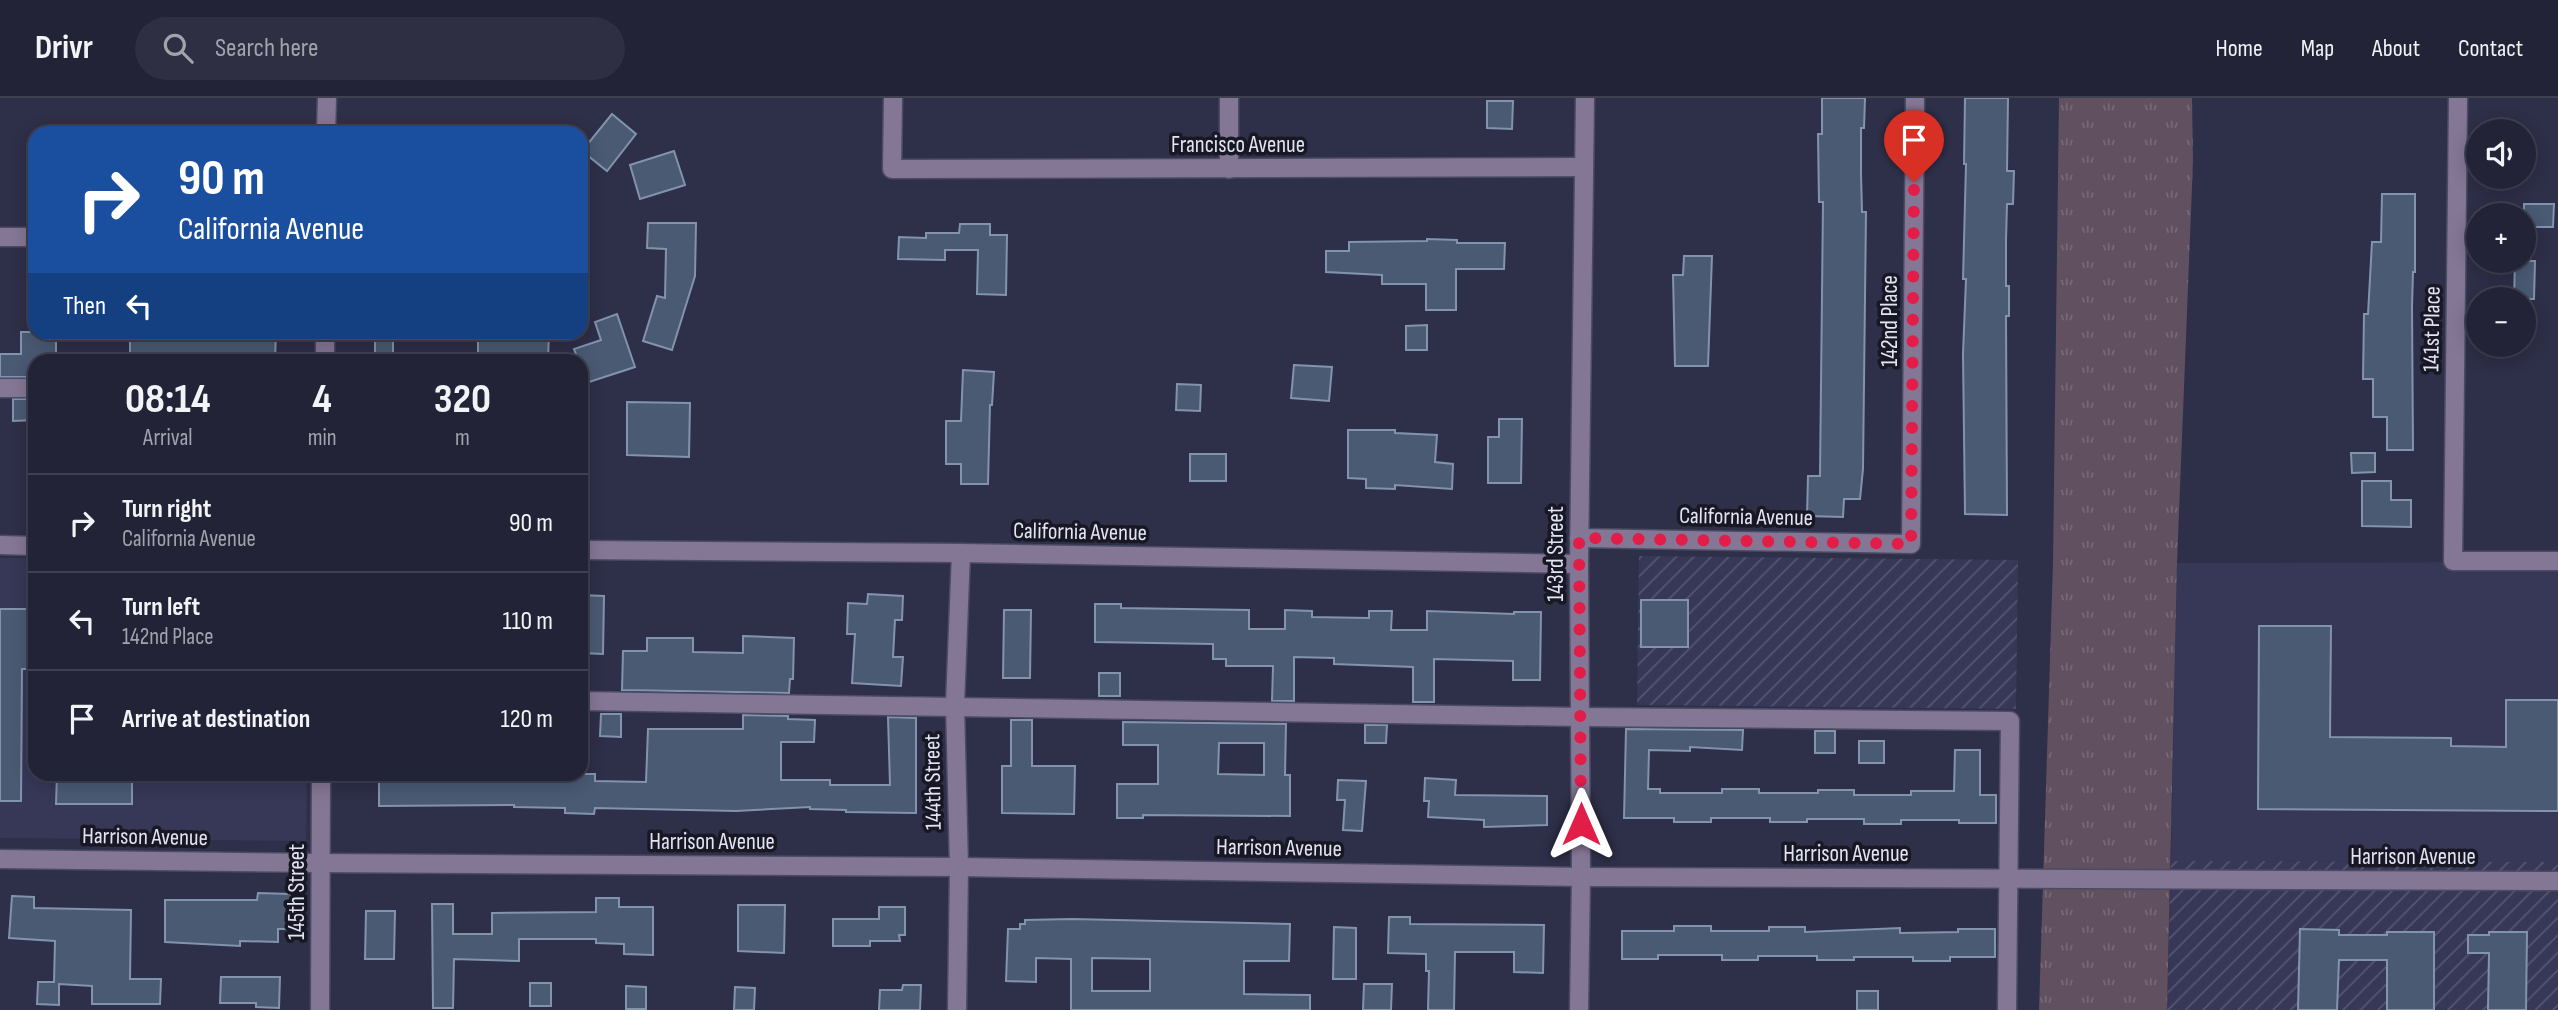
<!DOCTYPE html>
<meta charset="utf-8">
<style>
body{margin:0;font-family:"Sofia Sans Condensed",sans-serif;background:#2e2f42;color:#f1f3f6;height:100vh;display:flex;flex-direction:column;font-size:26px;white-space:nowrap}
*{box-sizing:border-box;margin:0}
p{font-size:23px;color:#a2a4ad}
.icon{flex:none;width:38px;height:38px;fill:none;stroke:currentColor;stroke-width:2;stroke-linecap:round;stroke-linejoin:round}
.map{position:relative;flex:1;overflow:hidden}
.details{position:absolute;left:28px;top:256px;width:560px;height:427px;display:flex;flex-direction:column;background:#222336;border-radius:21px;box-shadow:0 4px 18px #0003,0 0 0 2px #3f4051}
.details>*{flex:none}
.banner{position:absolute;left:28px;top:28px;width:560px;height:214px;border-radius:21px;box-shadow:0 4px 18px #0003,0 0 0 2px #3f4051;background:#1a4fa0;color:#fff;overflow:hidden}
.controls{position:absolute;left:2466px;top:21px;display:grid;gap:14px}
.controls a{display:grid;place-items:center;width:70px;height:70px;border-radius:50%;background:#222336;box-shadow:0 4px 18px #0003,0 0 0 2px #3f4051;font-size:35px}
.pin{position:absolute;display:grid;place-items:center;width:60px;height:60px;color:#fff;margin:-72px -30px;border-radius:50% 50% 50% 0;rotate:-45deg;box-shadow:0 0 7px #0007}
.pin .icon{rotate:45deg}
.me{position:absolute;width:77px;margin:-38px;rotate:0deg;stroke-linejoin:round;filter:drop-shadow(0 0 5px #0008)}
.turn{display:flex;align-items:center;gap:24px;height:147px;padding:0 35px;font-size:32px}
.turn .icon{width:91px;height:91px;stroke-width:2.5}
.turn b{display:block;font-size:49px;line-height:60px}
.then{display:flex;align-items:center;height:66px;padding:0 35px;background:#0003;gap:14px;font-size:26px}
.eta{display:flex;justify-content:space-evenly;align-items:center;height:119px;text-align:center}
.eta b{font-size:42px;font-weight:700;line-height:49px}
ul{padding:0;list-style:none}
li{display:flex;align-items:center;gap:21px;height:98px;padding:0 35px;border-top:2px solid #3f4051}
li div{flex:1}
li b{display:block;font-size:26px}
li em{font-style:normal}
header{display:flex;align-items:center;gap:42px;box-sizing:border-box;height:98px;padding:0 35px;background:#222336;border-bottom:2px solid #3f4051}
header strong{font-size:33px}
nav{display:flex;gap:38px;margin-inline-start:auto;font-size:24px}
.search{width:490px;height:63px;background:#2e2f42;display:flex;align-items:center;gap:18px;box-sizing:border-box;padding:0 24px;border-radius:38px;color:#a2a4ad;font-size:26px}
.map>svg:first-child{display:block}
.built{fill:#373857}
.industrial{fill:url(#industrial-furrows)}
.grass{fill:url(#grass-tufts)}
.building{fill:#4a5a73;stroke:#8293ae;stroke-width:2;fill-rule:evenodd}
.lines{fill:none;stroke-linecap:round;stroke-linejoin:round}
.minor-casing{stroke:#4b4c64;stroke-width:21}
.minor{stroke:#847695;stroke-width:18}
.route{stroke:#e11d48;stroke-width:12;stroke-dasharray:0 21.6}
.labels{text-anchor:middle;stroke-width:7;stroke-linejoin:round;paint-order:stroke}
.street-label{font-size:23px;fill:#e2e3f4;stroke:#181824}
</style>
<header>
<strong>Drivr</strong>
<div class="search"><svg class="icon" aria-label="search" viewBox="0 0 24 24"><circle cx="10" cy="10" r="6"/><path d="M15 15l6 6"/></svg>Search here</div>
<nav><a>Home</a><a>Map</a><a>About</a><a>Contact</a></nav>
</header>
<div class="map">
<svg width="2558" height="912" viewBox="0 0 2558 912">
<defs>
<pattern id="industrial-furrows" width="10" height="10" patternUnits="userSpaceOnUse" patternTransform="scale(1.75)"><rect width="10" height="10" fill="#373857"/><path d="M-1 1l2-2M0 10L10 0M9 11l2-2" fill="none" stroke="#545570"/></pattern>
<pattern id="grass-tufts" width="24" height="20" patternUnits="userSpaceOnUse" patternTransform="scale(1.75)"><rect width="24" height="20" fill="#61505f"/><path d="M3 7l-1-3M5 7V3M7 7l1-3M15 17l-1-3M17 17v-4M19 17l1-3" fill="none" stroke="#776977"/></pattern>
</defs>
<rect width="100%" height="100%" fill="#2e2f48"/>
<g class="built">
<path d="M0 460H35V676H307L306 743 0 740Z"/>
<path d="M2558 464V764L2171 763 2177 465Z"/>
</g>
<g class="industrial">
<path d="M1639 458 2018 462 2016 611 1637 607Z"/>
<path d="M2171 763 2558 764V912H2167Z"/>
</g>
<path class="grass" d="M2059 0H2192L2193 63 2177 465 2167 912H2039L2053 465Z"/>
<g class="building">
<path d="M1822 0H1865L1864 30H1861V75L1862 114H1866L1863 371 1860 401H1844L1843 419 1807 418 1808 378H1820L1823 104H1819L1818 36H1822Z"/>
<path d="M1965 0H2008L2007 73H2014L2013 106H2007L2006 143V188H2009V218H2006L2007 417 1965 416 1963 256 1966 181H1963L1966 66H1964Z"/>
<path d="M1487 3H1513L1512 31 1487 30Z"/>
<path d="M612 16 636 36 607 73 582 53Z"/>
<path d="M674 53 685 87 640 101 630 67Z"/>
<path d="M2382 96H2415V174H2413L2412 209 2413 352H2387V319H2373V281H2363L2364 216H2368L2372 144H2381Z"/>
<path d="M2524 106H2554L2553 129H2524Z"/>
<path d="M648 125H696L695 178 672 252 643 243 657 198 665 200 666 151 647 150Z"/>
<path d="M960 126H990V137H1007L1006 197 977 196 978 152H945V162L898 161 899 139 926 140V135H959Z"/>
<path d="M1427 141 1457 142V145H1505L1504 171H1456V212H1426V186H1382V177L1326 174V153H1349V144L1427 143Z"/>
<path d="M1684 158H1712L1708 268H1675L1673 177H1683Z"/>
<path d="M2515 163H2535L2534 201H2514Z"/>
<path d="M617 216 635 269 586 285 581 262H578L574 251 601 242 595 224Z"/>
<path d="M1427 227V252H1406V228Z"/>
<path d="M21 234H56V262H35V279H0V256H21Z"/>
<path d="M130 234H276L275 262H130Z"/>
<rect x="375" y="234" width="18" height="28"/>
<path d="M478 234H549L548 262H478Z"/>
<path d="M1294 267 1332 269 1329 303 1291 300Z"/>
<path d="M963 272 994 274 992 307H990L988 386H961V366H946V323H961Z"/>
<path d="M1177 286 1201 287 1200 313 1176 312Z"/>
<path d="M13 301H35V322L13 323Z"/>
<path d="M627 304 690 305 689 359 627 357Z"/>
<path d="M1499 321H1522L1521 385H1488V339H1499Z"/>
<path d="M1348 332H1395V335L1437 337 1435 364 1453 366 1452 391 1395 387V391L1366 390V381L1348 380Z"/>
<path d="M2351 355H2375V374L2352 375Z"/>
<rect x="1190" y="356" width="36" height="27"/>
<path d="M2362 383H2391V402H2411V429L2362 428Z"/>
<path d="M868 496 903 498 902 522H895L893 559H903L901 588 852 585 855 536H847L848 505 867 506Z"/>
<path d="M581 497 604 498 603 556 581 555Z"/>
<rect x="1641" y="502" width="47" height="47"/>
<path d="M1095 506H1121V510L1249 512V531H1285V512L1312 513V519L1369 520V513H1392L1391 532H1427V513L1514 516V514H1541L1540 582H1513V563L1434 561V604H1413V569L1334 566V560L1294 559V603H1272L1273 568H1226V561H1213V546L1095 544Z"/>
<path d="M0 511H35V571H22L21 703H0Z"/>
<path d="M1004 512H1031L1030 580H1003Z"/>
<path d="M2259 528H2331L2330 639 2451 640V648L2506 649V602H2558V713L2258 711Z"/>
<path d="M743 538 794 540 793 581H790L789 595 622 592 623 553H647V540H693V554L743 555Z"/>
<rect x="1099" y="575" width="21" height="23"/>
<path d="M601 616H621V639L600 638Z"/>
<path d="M743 617 788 618V621L815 622 814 644H781V682H830V687H890L888 619 916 620V715L846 714V712L810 711V709L736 713 595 710 594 716 565 715V710L514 709V707L379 708V676H595V683L646 684 648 631H743Z"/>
<path d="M1011 622H1032V668H1075L1074 716 1002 715V668H1011Z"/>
<path d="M1123 624 1286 626 1285 677H1290V718L1143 717V720H1117V686H1158V647H1123ZM1219 645H1264V677L1218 676Z"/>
<path d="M1365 627H1387L1386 645H1365Z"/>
<path d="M1626 631 1743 632 1742 652 1690 649V653L1649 652 1648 691H1660V695H1722V691H1759V695H1818V692H1854V697H1911V693H1954L1955 652H1980V697H1996V725H1959V722H1901V726H1864V721H1807V724H1770V720H1711V724H1674V720H1624Z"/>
<rect x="1815" y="633" width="20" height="22"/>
<rect x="1859" y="643" width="25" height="22"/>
<path d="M57 676H132V706H56Z"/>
<path d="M1425 680 1456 682 1455 697 1547 698V727L1484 729V722L1428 719 1429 703H1424Z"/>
<path d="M1338 682 1366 683 1362 733 1343 732 1345 702H1337Z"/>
<path d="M258 795 291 796 290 831H278V844L240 843V848L165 844V802H257Z"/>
<path d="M12 798 34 799V810L131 812 130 881H161L160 906H92V888L59 886V907L37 906 38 884H54L55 843 9 840Z"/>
<path d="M596 800H619V809H653V857L624 856V846L596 845V841H519V863L454 861 453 910H433L432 806H453V836H492V815L596 814Z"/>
<path d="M738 807H785L784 855 738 853Z"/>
<path d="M879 809H905V837H899L900 843H870V848H833V821H879Z"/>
<path d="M366 813H395L394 861H365Z"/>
<path d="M1389 819H1410V826L1544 827 1543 875 1514 874V854H1455L1454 912H1428L1429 873H1426V856L1388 855Z"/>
<path d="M1072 821 1290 826 1289 863H1244V896L1310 897V912H1071V861L1036 860V884L1006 883 1008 831H1020V826H1025V822ZM1092 860 1150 861V893H1092Z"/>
<path d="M1674 828H1711V833H1769V829H1805V834L1900 830V835L1958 834V831H1995V859H1950V863H1913V859H1854V862H1817V858H1758V862H1722V857H1658V861H1622V833H1674Z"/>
<path d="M1334 829 1356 830V881H1333Z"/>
<path d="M2300 831 2339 832V837H2387V834H2434V912H2387V862H2339L2337 912H2298Z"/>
<path d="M2489 834H2527L2526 912H2488L2489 855H2468V837H2489Z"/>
<path d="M221 879H280L279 910 256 909V905H220Z"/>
<rect x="530" y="885" width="21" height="23"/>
<path d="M1364 886H1392L1391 912H1363Z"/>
<path d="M903 887H921L920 912H879L880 892H902Z"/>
<path d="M626 888 646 889V911H626Z"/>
<path d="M735 889 755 890 754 912H734Z"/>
<rect x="1857" y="893" width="21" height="19"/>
</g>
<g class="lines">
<g class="minor-casing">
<g id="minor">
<path d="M893 0 892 71 1584 69"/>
<path d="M2458 0 2453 463H2558"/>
<path d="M326 35 327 0"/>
<path d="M1229 71V0"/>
<path d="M0 139H35"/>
<path d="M325 262V234"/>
<path d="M0 290H35"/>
<path d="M1579 440 1911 446 1915 0"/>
<path d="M0 447 35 448"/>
<path d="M581 452 961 455 1579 466"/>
<path d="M581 603 1580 619 2010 623 2007 912"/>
<path d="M0 761 321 765 959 769 1581 779 2558 783"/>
<path d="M320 912 321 676"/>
<path d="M957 912 959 769 955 607 961 455"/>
<path d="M1579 912 1581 779 1579 466 1585 0"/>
</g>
</g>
<use href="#minor" class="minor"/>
</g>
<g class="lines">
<path class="route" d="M1581 726 1579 440 1911 446 1914 84"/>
</g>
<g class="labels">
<g class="street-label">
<text x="1238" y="54">Francisco Avenue</text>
<text transform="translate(1889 223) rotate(-90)" y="8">142nd Place</text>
<text transform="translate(2431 231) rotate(-89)" y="8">141st Place</text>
<text transform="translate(1746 418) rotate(1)" y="8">California Avenue</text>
<text transform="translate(1080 433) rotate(1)" y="8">California Avenue</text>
<text transform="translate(1555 456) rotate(-90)" y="8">143rd Street</text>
<text transform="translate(932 684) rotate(-91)" y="8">144th Street</text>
<text transform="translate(145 738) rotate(1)" y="8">Harrison Avenue</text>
<text x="712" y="751">Harrison Avenue</text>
<text transform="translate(1279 749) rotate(1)" y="8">Harrison Avenue</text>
<text x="1846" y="763">Harrison Avenue</text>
<text x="2413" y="766">Harrison Avenue</text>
<text transform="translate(296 794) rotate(-90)" y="8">145th Street</text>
</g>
</g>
</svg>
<div class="controls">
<a><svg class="icon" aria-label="sound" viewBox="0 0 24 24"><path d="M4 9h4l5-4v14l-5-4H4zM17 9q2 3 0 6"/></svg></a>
<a>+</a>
<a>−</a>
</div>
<div class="pin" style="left:1914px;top:84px;background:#d93025"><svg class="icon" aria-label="arrive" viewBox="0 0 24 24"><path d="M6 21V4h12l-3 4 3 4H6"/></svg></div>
<svg class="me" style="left:1581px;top:726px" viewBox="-20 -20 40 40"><path d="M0-17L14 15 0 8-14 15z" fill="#e11d48" stroke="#fff" stroke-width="4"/></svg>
<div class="banner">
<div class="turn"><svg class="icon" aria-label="right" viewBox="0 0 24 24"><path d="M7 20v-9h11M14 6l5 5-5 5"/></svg><div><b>90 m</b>California Avenue</div></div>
<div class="then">Then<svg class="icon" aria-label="left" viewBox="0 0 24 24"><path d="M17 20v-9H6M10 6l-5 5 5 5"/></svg></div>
</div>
<section class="details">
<div class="eta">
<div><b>08:14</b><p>Arrival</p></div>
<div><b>4</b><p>min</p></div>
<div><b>320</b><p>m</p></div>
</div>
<ul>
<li><svg class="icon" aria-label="right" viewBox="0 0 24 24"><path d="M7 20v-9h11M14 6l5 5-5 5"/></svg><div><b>Turn right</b><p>California Avenue</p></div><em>90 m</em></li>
<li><svg class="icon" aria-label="left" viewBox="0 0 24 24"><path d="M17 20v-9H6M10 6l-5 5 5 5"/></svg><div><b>Turn left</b><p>142nd Place</p></div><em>110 m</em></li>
<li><svg class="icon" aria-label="arrive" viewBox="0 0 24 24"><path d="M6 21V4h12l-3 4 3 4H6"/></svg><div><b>Arrive at destination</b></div><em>120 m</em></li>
</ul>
</section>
</div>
